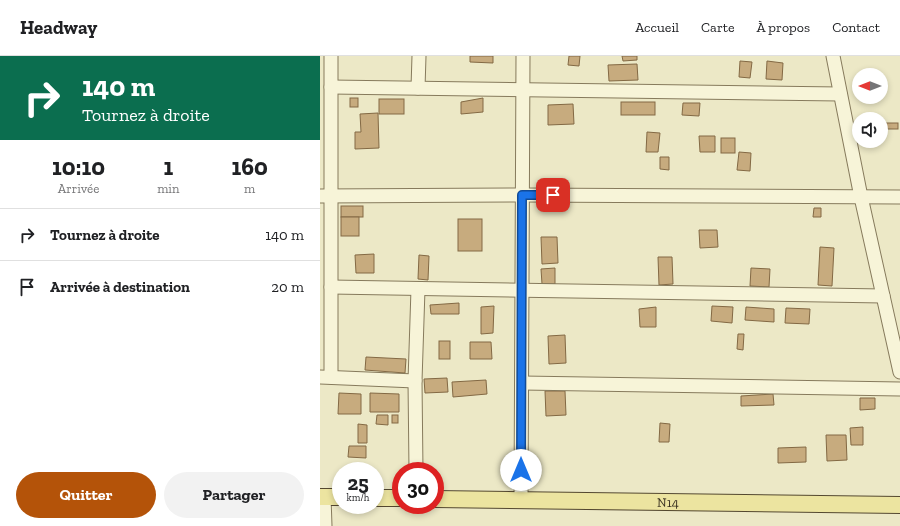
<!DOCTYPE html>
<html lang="fr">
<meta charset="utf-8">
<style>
body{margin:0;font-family:"Zilla Slab",serif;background:#f2f2f2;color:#202124;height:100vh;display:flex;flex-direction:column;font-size:15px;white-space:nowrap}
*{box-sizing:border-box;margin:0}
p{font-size:13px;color:#757577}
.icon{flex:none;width:22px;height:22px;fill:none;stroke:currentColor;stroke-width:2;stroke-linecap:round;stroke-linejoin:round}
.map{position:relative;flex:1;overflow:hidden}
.panel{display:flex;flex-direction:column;background:#fff;width:320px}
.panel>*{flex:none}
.top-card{background:#0b6e4f;color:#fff;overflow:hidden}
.needle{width:26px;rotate:270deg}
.fabs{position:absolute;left:532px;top:12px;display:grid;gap:8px}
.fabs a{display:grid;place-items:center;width:36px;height:36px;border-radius:50%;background:#fff;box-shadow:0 2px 6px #0003;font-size:20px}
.speed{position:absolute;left:12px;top:406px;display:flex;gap:8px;font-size:20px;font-weight:700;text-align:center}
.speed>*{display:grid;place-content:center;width:52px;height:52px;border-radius:50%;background:#fff;box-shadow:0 2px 6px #0003;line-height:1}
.speed small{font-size:10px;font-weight:400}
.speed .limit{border:6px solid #d22;background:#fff;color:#111}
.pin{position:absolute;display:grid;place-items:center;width:34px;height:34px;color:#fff;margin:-17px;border-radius:8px;box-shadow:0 2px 6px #0006}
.me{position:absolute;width:44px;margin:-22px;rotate:0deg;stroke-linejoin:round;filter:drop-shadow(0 0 3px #0008)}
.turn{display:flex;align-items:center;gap:14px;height:84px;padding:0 16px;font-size:18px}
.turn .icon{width:52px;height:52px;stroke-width:2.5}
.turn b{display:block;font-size:28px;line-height:34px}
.eta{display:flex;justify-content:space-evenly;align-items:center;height:68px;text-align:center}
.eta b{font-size:24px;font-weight:800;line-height:28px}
.button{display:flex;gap:8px;margin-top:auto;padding:8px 16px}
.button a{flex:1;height:46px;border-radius:24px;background:#b45309;color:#fff;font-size:16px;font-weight:800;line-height:46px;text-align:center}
.button a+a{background:#f2f2f2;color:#202124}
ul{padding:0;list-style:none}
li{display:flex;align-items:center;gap:12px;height:52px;padding:0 16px;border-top:1px solid #e0e0e0}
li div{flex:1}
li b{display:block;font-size:15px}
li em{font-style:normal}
header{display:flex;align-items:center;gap:24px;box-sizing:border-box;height:56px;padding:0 20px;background:#fff;border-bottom:1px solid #e0e0e0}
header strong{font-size:19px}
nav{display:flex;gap:22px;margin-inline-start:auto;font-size:14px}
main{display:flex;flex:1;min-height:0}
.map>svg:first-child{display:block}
.building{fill:#c7ab7e;stroke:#836944}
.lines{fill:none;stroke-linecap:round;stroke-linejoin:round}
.minor-casing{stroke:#867a5c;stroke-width:15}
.major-casing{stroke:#544830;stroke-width:18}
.minor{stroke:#f7f4d8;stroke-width:13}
.major{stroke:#ece4a0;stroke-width:16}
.route-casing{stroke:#114b97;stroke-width:10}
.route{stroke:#1a73e8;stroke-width:7}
.labels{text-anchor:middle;stroke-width:3;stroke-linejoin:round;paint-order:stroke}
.street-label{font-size:13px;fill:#372f1f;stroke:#f3f1d5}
</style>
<header>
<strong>Headway</strong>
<nav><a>Accueil</a><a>Carte</a><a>À propos</a><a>Contact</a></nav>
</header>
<main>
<section class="panel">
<div class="top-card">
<div class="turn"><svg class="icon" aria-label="right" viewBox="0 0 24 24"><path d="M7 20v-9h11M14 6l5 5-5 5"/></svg><div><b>140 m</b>Tournez à droite</div></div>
</div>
<div class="eta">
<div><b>10:10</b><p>Arrivée</p></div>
<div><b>1</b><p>min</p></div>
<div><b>160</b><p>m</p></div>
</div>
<ul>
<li><svg class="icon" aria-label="right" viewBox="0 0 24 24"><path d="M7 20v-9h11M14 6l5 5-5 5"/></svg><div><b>Tournez à droite</b></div><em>140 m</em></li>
<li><svg class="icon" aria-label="arrive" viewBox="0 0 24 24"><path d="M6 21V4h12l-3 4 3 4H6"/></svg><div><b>Arrivée à destination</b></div><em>20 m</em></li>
</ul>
<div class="button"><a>Quitter</a><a>Partager</a></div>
</section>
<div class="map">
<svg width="580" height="470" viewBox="0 0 580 470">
<rect width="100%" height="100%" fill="#ece8c6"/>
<g class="building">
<path d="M150 0H173V7L150 6Z"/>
<path d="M249 0H260L259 10 248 9Z"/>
<path d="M302 0H317V4L303 5Z"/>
<path d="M420 5 432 6 430 22 419 21Z"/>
<path d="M447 5 463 7 462 24 446 23Z"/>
<path d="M317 8 318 24 289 25 288 9Z"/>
<rect x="30" y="42" width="8" height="9"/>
<path d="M163 42V56L141 58V46Z"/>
<rect x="59" y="43" width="25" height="15"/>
<rect x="301" y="46" width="34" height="13"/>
<path d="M363 47H380L379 60 362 59Z"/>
<path d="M253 48 254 68 228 69V49Z"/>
<path d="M58 57 59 92 35 93V76H41L40 58Z"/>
<rect x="566" y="67" width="12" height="6"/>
<path d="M327 76 340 77 338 96H326Z"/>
<path d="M379 80H395V96H380Z"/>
<rect x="401" y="82" width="14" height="15"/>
<path d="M419 96 431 97 430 115 417 114Z"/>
<path d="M340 101H349V114L340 113Z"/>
<rect x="21" y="150" width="22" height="11"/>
<path d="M494 152H501V161H493Z"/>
<rect x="21" y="161" width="18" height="19"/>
<rect x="138" y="163" width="24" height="32"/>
<path d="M379 174H397L398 191 380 192Z"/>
<path d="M221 181H237L238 207 222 208Z"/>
<path d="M500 191 514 192 512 230 498 229Z"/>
<path d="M54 198V217H36L35 199Z"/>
<path d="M99 199 109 200 108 224 98 223Z"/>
<path d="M338 201H352L353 228 339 229Z"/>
<path d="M235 212V228H222L221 213Z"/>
<path d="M431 212 450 213 449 231 430 230Z"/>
<path d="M139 247V258H111L110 249Z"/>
<path d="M174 250 173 277 161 278V251Z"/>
<path d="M392 250 413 251 412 267 391 265Z"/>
<path d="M336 251V271H320L319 253Z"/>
<path d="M426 251 454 253V266L425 264Z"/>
<path d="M466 252 490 253 489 268 465 267Z"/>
<path d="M418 278H424L423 294 417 293Z"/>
<path d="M245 279 246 307 229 308 228 280Z"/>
<rect x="119" y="285" width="11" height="18"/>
<path d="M150 286H171L172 303H150Z"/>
<path d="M46 301 86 303 85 317 45 314Z"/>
<path d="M127 322 128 336 105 337 104 323Z"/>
<path d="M166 324 167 338 133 341 132 326Z"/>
<path d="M225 335H245L246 359 226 360Z"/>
<path d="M19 337 41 338V358H18Z"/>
<path d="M50 337 79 338V356H50Z"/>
<path d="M453 338 454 349 421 350V340Z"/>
<path d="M540 342H555V353L540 354Z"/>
<path d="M57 359H68V369L56 368Z"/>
<rect x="72" y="359" width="6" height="8"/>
<path d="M340 367 350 368 349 386H339Z"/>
<path d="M38 368 47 369V387H38Z"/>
<path d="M543 371V389H531L530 372Z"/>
<path d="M506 379H526L527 404 507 405Z"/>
<path d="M29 390H46V402L28 401Z"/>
<path d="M486 391V406L458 407V392Z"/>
</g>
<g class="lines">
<g class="minor-casing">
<g id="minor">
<path d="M11 0V321"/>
<path d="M513 0 541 141 580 316"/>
<path d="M11 31 520 38"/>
<path d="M98 32 99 0"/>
<path d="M0 140 202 139 580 141"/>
<path d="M11 231 563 240"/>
<path d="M0 321 95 325"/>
<path d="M202 327 580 333"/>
<path d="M96 415 95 325 98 233"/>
<path d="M4 441 5 470"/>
<path d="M201 444 203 0"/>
</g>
</g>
<g class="major-casing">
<g id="major">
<path d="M0 441H21"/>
<path d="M55 442H81"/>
<path id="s1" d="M115 443 580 449"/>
</g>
</g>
<use href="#minor" class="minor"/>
<use href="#major" class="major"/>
</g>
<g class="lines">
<g class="route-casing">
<path id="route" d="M201 414 202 139H233"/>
</g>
<use href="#route" class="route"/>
</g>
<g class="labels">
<g class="street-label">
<text dy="5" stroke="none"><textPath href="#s1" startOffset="233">N14</textPath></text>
</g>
</g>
</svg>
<div class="fabs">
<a><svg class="needle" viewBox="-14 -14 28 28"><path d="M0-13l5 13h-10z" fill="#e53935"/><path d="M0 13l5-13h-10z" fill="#757577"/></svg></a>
<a><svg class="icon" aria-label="sound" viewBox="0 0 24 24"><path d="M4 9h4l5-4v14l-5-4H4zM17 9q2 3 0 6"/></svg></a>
</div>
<div class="speed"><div>25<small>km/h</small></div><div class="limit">30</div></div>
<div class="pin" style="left:233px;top:139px;background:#d93025"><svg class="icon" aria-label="arrive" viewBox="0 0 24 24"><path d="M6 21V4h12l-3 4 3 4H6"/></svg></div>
<svg class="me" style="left:201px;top:414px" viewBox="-20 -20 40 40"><circle r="19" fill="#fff"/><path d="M0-13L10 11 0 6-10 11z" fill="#1a73e8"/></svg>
</div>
</main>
